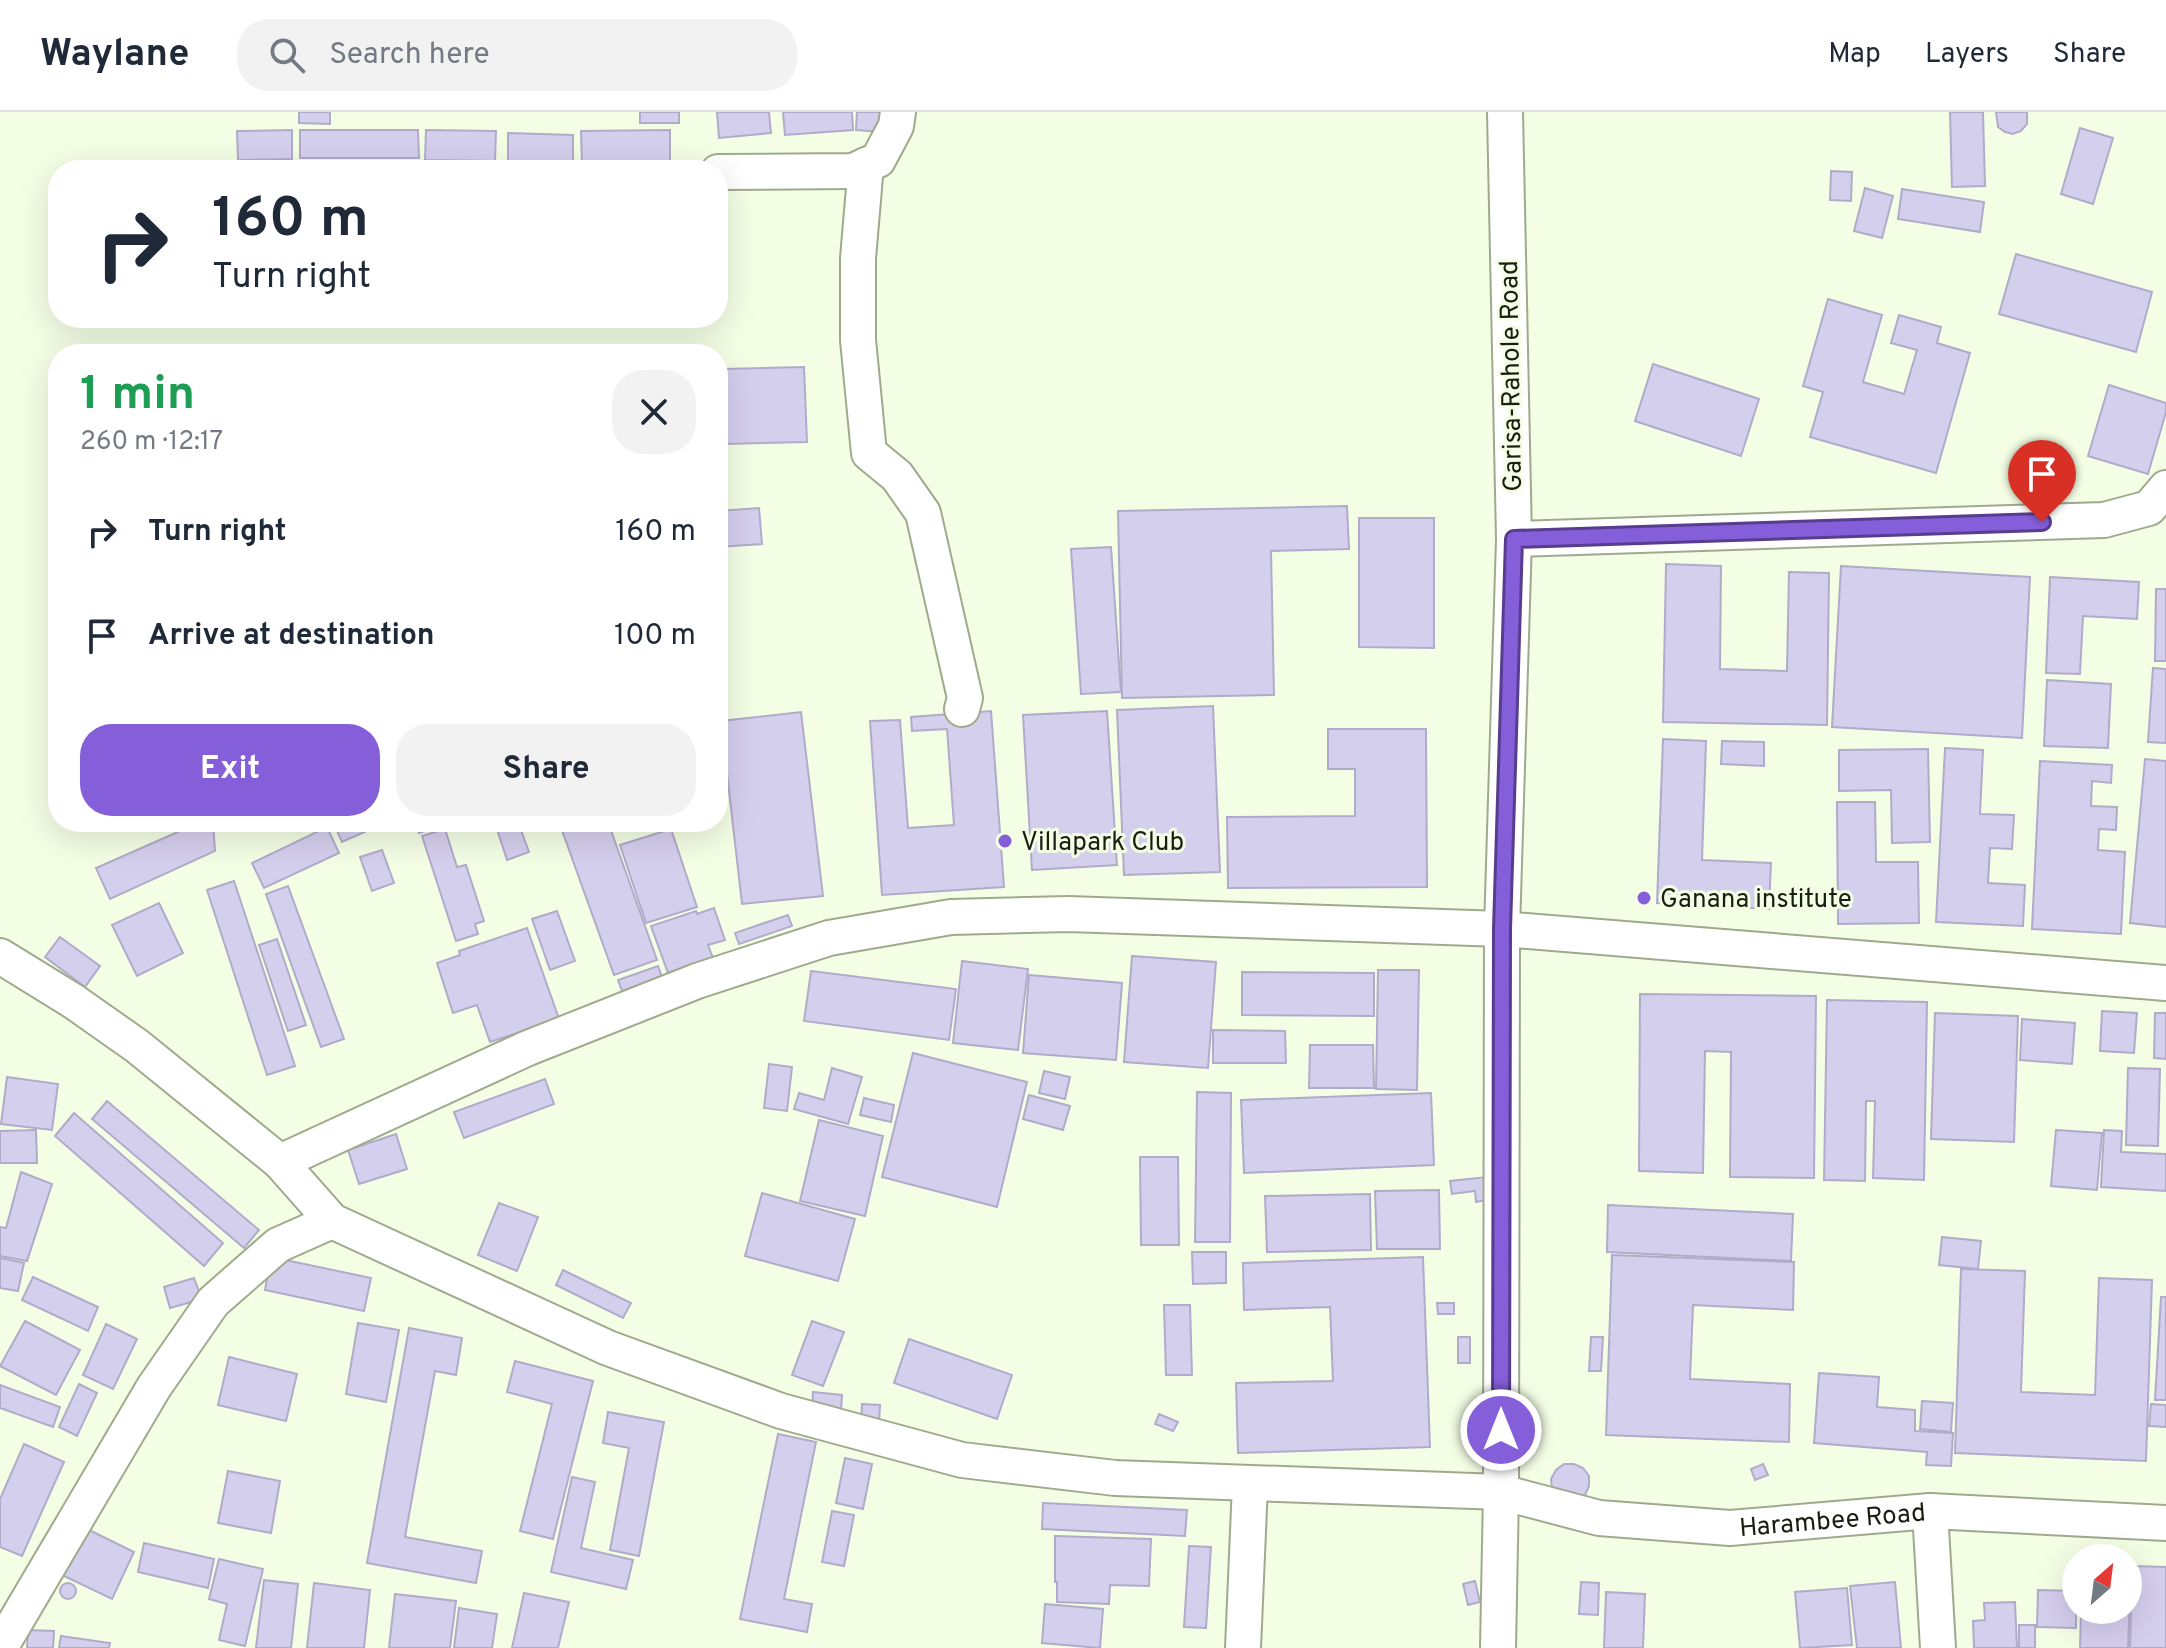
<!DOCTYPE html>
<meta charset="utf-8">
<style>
body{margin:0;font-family:Overpass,sans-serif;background:#f2f2f3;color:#1f2937;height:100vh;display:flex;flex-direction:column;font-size:30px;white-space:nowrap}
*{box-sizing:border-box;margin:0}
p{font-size:26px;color:#747a83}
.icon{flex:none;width:44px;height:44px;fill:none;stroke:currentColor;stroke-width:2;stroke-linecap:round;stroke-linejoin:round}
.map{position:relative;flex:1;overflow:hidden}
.sheet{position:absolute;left:48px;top:232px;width:680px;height:488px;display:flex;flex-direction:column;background:#fff;border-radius:32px;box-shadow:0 8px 32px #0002}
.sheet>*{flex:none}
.hud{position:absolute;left:48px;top:48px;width:680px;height:168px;border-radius:32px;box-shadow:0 8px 32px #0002;background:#fff;color:#1f2937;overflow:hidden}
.needle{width:52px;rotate:28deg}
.tools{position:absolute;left:2062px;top:1432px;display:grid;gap:16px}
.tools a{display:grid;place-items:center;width:80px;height:80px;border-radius:50%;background:#fff;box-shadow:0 8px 32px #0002;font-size:40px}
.pin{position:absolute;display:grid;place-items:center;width:68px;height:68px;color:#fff;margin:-82px -34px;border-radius:50% 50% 50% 0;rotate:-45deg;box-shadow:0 0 8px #0007}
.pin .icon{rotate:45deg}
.me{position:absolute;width:88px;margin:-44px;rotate:0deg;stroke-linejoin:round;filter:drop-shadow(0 0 6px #0008)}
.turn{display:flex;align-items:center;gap:28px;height:168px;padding:0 32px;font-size:36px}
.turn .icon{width:104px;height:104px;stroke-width:2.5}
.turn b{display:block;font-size:56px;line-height:68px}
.round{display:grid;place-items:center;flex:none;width:84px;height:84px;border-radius:32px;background:#f2f2f3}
.head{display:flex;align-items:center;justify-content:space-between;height:136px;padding:0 32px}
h1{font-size:48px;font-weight:700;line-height:60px;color:#1e9e55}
.action{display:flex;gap:16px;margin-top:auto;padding:16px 32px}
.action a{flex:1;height:92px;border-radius:32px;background:#855ed9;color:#fff;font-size:32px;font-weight:700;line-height:92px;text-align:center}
.action a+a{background:#f2f2f3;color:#1f2937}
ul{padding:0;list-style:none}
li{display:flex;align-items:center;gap:24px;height:104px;padding:0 32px}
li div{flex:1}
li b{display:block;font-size:30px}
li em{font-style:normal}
header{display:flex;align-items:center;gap:48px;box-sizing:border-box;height:112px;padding:0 40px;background:#fff;border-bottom:2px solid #e0e1e3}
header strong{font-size:38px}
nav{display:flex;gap:44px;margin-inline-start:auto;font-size:28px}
.search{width:560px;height:72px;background:#f2f2f3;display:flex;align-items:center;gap:20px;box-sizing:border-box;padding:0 28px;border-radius:32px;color:#747a83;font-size:30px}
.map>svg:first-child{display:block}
.building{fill:#d5cfee;stroke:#b1abca;stroke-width:2}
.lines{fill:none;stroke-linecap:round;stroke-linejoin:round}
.minor-casing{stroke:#9faa8d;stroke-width:38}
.minor{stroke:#fff;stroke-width:34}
.route-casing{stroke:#563d8d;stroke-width:20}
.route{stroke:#855ed9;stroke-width:14}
.poi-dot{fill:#855ed9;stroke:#f4fee5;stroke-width:3}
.labels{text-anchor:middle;stroke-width:6;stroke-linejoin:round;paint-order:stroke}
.street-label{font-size:26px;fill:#1a1e12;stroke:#f4fee5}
.poi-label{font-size:26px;fill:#1a1e12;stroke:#f4fee5;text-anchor:start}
</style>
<header>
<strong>Waylane</strong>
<div class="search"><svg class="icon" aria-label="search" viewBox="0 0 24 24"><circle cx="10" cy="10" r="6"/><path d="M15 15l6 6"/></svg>Search here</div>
<nav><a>Map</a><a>Layers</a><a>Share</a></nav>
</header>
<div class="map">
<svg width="2166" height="1536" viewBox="0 0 2166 1536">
<rect width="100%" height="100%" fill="#f4fee5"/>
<g class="building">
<path d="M299 0H330V12L299 11Z"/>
<rect x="640" y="0" width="39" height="11"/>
<path d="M717 0H769L771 21 719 26Z"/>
<path d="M783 0H852L853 18 785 23Z"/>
<path d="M857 0H882L880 20 856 18Z"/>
<path d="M1950 0H1983L1985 74 1952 75Z"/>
<path d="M1996 0H2027V12L2021 19 2013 22 2005 20 1998 15Z"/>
<path d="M2080 16 2113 26 2093 92 2061 82Z"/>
<path d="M292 18V47L238 48 237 19Z"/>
<path d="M300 18H418L419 46H300Z"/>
<path d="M426 18 496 19 495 49 425 48Z"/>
<path d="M670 18V52L582 53 581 19Z"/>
<path d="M508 21 573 23V53L508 51Z"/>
<path d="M1831 59 1852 60 1851 89 1830 88Z"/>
<path d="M1865 76 1893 84 1882 126 1854 119Z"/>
<path d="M1902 77 1984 90 1980 120 1898 107Z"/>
<path d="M2016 142 2152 180 2136 240 1999 202Z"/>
<path d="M1828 187 1882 203 1863 270 1904 282 1917 238 1891 231 1899 203 1941 215 1937 231 1970 241 1936 361 1810 325 1823 280 1803 274Z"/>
<path d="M1653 252 1759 287 1741 344 1635 309Z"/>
<path d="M804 255 807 330 726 332 724 257Z"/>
<path d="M2109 273 2166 291V300L2148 362 2088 344Z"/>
<path d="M1347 394 1349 437 1271 439 1274 583 1122 586 1118 399Z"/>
<path d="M759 396 762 432 718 435V399Z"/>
<path d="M1359 406H1434V536L1359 535Z"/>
<path d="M1111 435 1121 580 1081 582 1071 437Z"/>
<path d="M1666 452 1721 454 1720 557 1787 559 1789 460 1829 461 1827 613 1663 610Z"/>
<path d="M1841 454 2030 465 2022 626 1832 615Z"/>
<path d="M2050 465 2139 470 2137 507 2083 504 2080 562 2046 561Z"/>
<path d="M2156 477H2166V549H2155Z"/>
<path d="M2153 556 2166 557V631L2148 630Z"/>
<path d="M2047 568 2111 572 2108 636 2044 634Z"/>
<path d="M1213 594 1220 760 1124 763 1117 598Z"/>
<path d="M991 599 1004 775 882 783 870 609 900 608 908 716 954 713 947 617 912 619 911 605Z"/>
<path d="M1107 599 1117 753 1032 758 1023 603Z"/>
<path d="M801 600 823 784 742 792 721 609Z"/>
<path d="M1328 617H1426L1427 775 1228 776 1227 705 1355 704V657H1328Z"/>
<path d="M1663 627 1706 629 1702 748 1771 751 1769 797 1657 791Z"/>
<path d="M1722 629 1764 630V654L1721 652Z"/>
<path d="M1945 636 1983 638 1980 702 2014 703 2012 737 1990 736 1988 771 2025 773 2023 814 1936 810Z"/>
<path d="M1928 637 1930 730 1892 731 1891 678 1839 679V638Z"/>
<path d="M2145 647 2166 649V815L2130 811Z"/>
<path d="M2040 649 2112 653 2111 671 2092 669 2091 694 2117 695 2116 718 2099 717 2098 738 2125 740 2121 822 2032 817Z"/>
<path d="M1837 690H1875L1876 750H1918L1919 811 1838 812Z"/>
<path d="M180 710H213L215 739 110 787 96 756 180 719Z"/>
<path d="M333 710H387L342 730Z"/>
<path d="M415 710H438L440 714 419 721Z"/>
<path d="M500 710H518L529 740 507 748 495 711Z"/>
<path d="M559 710H608L657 848 614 863Z"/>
<path d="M327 715 339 741 264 776 252 751Z"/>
<path d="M445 717 457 755 466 753 484 809 475 812 478 822 456 829 422 724Z"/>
<path d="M671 717 697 795 646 811 620 733Z"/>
<path d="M382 738 394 771 372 779 360 745Z"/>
<path d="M234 769 295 954 267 963 207 778Z"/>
<path d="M288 774 344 927 321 935 266 782Z"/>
<path d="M159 791 183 841 137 864 112 813Z"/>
<path d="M714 796 725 828 708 833 713 846 668 861 651 814 696 799 697 802Z"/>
<path d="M557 799 575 849 550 858 532 807Z"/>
<path d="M788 803 792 814 739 832 735 821Z"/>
<path d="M527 816 559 907 490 930 477 893 453 901 437 851 460 843 459 839Z"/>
<path d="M60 825 100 854 85 875 45 845Z"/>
<path d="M277 827 306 913 288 919 259 833Z"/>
<path d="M1132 844 1216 850 1208 956 1124 950Z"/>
<path d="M962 849 1028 857 1018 938 953 931Z"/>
<path d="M658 854 662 865 622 879 618 868Z"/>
<path d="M1378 858H1419L1417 978 1376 977Z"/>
<path d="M811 859 956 877 949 928 804 909Z"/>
<path d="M1242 860 1374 861V904L1242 903Z"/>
<path d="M1029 863 1122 871 1116 948 1023 941Z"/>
<path d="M1640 882 1816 884 1814 1066 1730 1065 1731 940 1705 939 1703 1061 1639 1059Z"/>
<path d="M1827 888 1927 890 1924 1068 1873 1066 1875 989H1866L1865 1069 1824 1068Z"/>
<path d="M2102 899 2137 901 2134 941 2100 939Z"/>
<path d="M1935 901 2018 904 2014 1030 1931 1027Z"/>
<path d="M2155 901H2166V947L2154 946Z"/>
<path d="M2022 907 2075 911 2072 952 2020 948Z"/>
<path d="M1213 918 1285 919 1286 951H1213Z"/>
<path d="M1310 933H1373L1374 976H1309Z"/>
<path d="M913 941 1027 970 997 1095 882 1065Z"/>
<path d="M769 952 792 955 787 999 764 996Z"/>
<path d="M832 956 862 965 848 1012 794 997 799 981 824 988Z"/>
<path d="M2128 956 2160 957 2158 1034 2126 1033Z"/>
<path d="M1044 959 1070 965 1065 987 1039 981Z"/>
<path d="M7 965 58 972 52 1018 1 1012Z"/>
<path d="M545 967 554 992 464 1026 454 1000Z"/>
<path d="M1197 980 1231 981 1230 1130H1195Z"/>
<path d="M1431 981 1434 1053 1244 1061 1241 988Z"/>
<path d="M1029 983 1070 994 1063 1018 1023 1007Z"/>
<path d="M864 986 894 993 891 1010 860 1003Z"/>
<path d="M107 989 259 1118 244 1136 92 1007Z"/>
<path d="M74 1001 223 1131 204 1154 55 1024Z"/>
<path d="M819 1008 883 1024 865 1104 800 1089Z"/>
<path d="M36 1018 37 1051H0V1019Z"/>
<path d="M2056 1018 2102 1021 2097 1078 2051 1074Z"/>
<path d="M2104 1018 2122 1019 2121 1040 2166 1042V1079L2101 1075Z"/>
<path d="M396 1022 407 1057 359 1072 348 1038Z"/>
<path d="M1140 1045H1178L1179 1133H1141Z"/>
<path d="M21 1060 52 1072 27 1149 0 1144V1115L6 1116Z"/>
<path d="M1487 1065 1486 1088 1476 1090 1475 1079 1452 1082 1450 1069Z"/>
<path d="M1439 1078 1440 1137H1377L1375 1079Z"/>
<path d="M762 1081 855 1107 838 1169 745 1144Z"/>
<path d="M1370 1082 1371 1138 1267 1140 1265 1084Z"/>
<path d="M499 1091 538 1105 517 1159 478 1143Z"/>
<path d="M1608 1093 1793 1102 1791 1149 1607 1140Z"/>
<path d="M1942 1125 1981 1129 1978 1157 1939 1153Z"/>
<path d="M1192 1140H1226V1171L1193 1172Z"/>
<path d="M1612 1143 1794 1150 1793 1198 1693 1193 1690 1267 1790 1272 1789 1330 1606 1323Z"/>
<path d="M271 1145 371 1166 364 1199 265 1178Z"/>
<path d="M1423 1145 1430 1335 1238 1341 1236 1271 1333 1269 1330 1195 1244 1198 1243 1151Z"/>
<path d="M0 1146 24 1151 18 1179 0 1176Z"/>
<path d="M1961 1157 2025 1159 2021 1280 2095 1283 2099 1166 2152 1168 2146 1349 1955 1341Z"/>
<path d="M563 1158 631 1191 623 1206 556 1173Z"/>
<path d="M33 1165 98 1195 88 1219 22 1188Z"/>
<path d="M194 1166 202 1187 170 1196 164 1175Z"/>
<path d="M2161 1185H2166V1288H2155Z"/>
<path d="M1437 1191H1454V1202H1438Z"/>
<path d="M1164 1193H1190L1192 1263H1166Z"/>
<path d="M25 1209 80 1238 56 1283 0 1254Z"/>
<path d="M812 1209 844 1220 823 1274 792 1263Z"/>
<path d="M358 1211 399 1218 386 1290 346 1282Z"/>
<path d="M106 1212 137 1227 113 1277 83 1263Z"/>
<path d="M409 1216 462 1226 456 1263 435 1259 405 1425 482 1439 476 1471 367 1451Z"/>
<rect x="1458" y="1225" width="12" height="26"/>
<path d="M1591 1225H1603L1601 1259H1589Z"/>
<path d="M909 1227 1012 1263 997 1307 894 1271Z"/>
<path d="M229 1245 297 1262 286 1309 218 1293Z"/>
<path d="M515 1249 593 1269 553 1427 520 1419 552 1292 507 1280Z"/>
<path d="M1819 1261 1879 1265 1877 1295 1915 1298V1319L1953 1321 1951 1354 1926 1353 1927 1340 1814 1331Z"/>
<path d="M79 1272 97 1281 77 1324 59 1315Z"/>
<path d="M0 1273 60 1295 53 1315 0 1296Z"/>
<path d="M813 1280 842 1283 841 1300 812 1298Z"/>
<path d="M1922 1289 1953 1291 1951 1320 1920 1317Z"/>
<path d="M862 1292 880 1293 879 1310 861 1309Z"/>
<path d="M2151 1292 2166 1293V1315L2149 1314Z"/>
<circle cx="1477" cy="1309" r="11"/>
<path d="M608 1300 664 1310 639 1444 610 1438 629 1336 603 1331Z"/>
<path d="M1159 1302 1178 1310 1173 1319 1155 1312Z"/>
<path d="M778 1322 816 1330 784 1487 812 1492 807 1520 740 1507Z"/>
<path d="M24 1332 64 1350 22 1444 0 1435V1387Z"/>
<path d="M845 1346 872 1352 863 1397 836 1391Z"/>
<path d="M1564 1352H1574L1583 1356 1589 1364V1374L1585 1383 1577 1389 1552 1377 1551 1367 1556 1358Z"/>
<path d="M1763 1352 1768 1363 1755 1368 1751 1357Z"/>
<path d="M228 1359 280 1369 271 1421 218 1411Z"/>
<path d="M572 1365 595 1370 581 1436 633 1448 626 1477 551 1460Z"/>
<path d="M1043 1391 1187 1398 1185 1424 1042 1417Z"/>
<path d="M832 1399 854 1403 844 1454 822 1450Z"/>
<path d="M85 1416 134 1440 112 1487 62 1463Z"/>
<path d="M1055 1424 1151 1427 1149 1474 1110 1473 1109 1492 1057 1490V1470H1055Z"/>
<path d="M144 1431 214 1447 208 1476 138 1460Z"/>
<path d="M1189 1434 1211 1435 1206 1516 1184 1515Z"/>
<path d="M219 1447 263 1457 245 1534 219 1528 227 1492 209 1487Z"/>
<path d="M2132 1454 2166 1455V1536H2130Z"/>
<path d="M264 1468 298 1472 291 1536H256Z"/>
<path d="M1475 1469 1480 1490 1468 1493 1463 1472Z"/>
<path d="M1581 1470 1599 1471 1598 1503 1579 1502Z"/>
<path d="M1895 1470 1901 1536H1857L1850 1474Z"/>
<circle cx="68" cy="1479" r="8"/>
<path d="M314 1471 370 1478 364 1536H307Z"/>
<path d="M1847 1476 1852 1533 1800 1536 1795 1480Z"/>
<path d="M2038 1478 2076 1479V1516L2037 1515Z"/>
<path d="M1606 1480 1645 1482 1643 1536H1604Z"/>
<path d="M524 1481 569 1490 558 1536H512Z"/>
<path d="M2128 1481H2130L2128 1536H2080L2081 1498H2128Z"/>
<path d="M395 1482 456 1489 450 1536H389Z"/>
<path d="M2015 1490 2017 1536H1974L1973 1509 1985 1508 1984 1491Z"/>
<path d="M1045 1492 1103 1497 1100 1536 1042 1531Z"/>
<path d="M459 1496 497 1502 492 1536H454Z"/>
<rect x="2019" y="1513" width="16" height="23"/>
<path d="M28 1518 54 1519 53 1536H27Z"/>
<path d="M61 1524 110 1531 109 1536H59Z"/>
</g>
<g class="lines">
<g class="minor-casing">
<g id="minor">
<path d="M866 53 858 146V228L869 341 897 364 923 401 965 586 962 597"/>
<path d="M718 60 853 59 878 48 896 14 898 0"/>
<path d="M1514 427 2104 408 2149 396 2166 376"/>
<path id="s1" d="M0 844 73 889 137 934 280 1050 332 1109 608 1236 781 1299 962 1348 1115 1366 1501 1380 1599 1406 1730 1416 1930 1399 2166 1411"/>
<path d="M280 1050 528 936 697 869 829 826 951 805 1068 802 1502 817 2166 871"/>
<path d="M1930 1399 1938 1536"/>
<path d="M0 1536 154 1275 213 1190 278 1133 332 1109"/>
<path d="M1243 1536 1250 1373"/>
<path d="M1498 1536 1501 1380 1502 817 1514 427 1505 0"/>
</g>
</g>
<use href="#minor" class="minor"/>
</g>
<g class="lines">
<g class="route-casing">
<path id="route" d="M1501 1318 1502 817 1514 427 2042 410"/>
</g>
<use href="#route" class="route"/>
</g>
<g class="poi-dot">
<circle cx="1005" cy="729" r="8"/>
<circle cx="1644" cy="786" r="8"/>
</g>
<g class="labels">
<g class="street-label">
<text transform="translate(1510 264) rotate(-91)" y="9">Garisa-Rahole Road</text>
<text dy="9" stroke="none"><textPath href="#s1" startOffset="1978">Harambee Road</textPath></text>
</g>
<g class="poi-label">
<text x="1021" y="738">Villapark Club</text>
<text x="1660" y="795">Ganana institute</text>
</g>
</g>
</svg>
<div class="tools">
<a><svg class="needle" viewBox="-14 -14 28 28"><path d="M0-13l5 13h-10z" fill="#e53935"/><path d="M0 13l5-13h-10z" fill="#747a83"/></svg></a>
</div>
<div class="pin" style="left:2042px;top:410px;background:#d93025"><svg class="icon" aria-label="arrive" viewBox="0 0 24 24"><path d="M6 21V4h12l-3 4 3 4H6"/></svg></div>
<svg class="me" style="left:1501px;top:1318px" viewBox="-20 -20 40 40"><circle r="17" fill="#855ed9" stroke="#fff" stroke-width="3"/><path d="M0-11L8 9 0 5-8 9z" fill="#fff"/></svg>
<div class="hud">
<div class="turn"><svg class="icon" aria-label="right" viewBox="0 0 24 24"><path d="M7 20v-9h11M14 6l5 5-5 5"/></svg><div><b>160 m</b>Turn right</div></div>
</div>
<section class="sheet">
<div class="head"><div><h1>1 min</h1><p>260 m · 12:17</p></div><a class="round"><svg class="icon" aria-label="close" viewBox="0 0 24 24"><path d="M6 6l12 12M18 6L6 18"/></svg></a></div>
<ul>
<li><svg class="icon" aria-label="right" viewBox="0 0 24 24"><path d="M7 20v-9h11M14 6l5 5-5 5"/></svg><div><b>Turn right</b></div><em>160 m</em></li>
<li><svg class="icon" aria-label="arrive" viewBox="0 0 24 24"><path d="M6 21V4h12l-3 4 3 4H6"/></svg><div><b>Arrive at destination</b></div><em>100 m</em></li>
</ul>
<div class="action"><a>Exit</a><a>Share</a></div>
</section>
</div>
